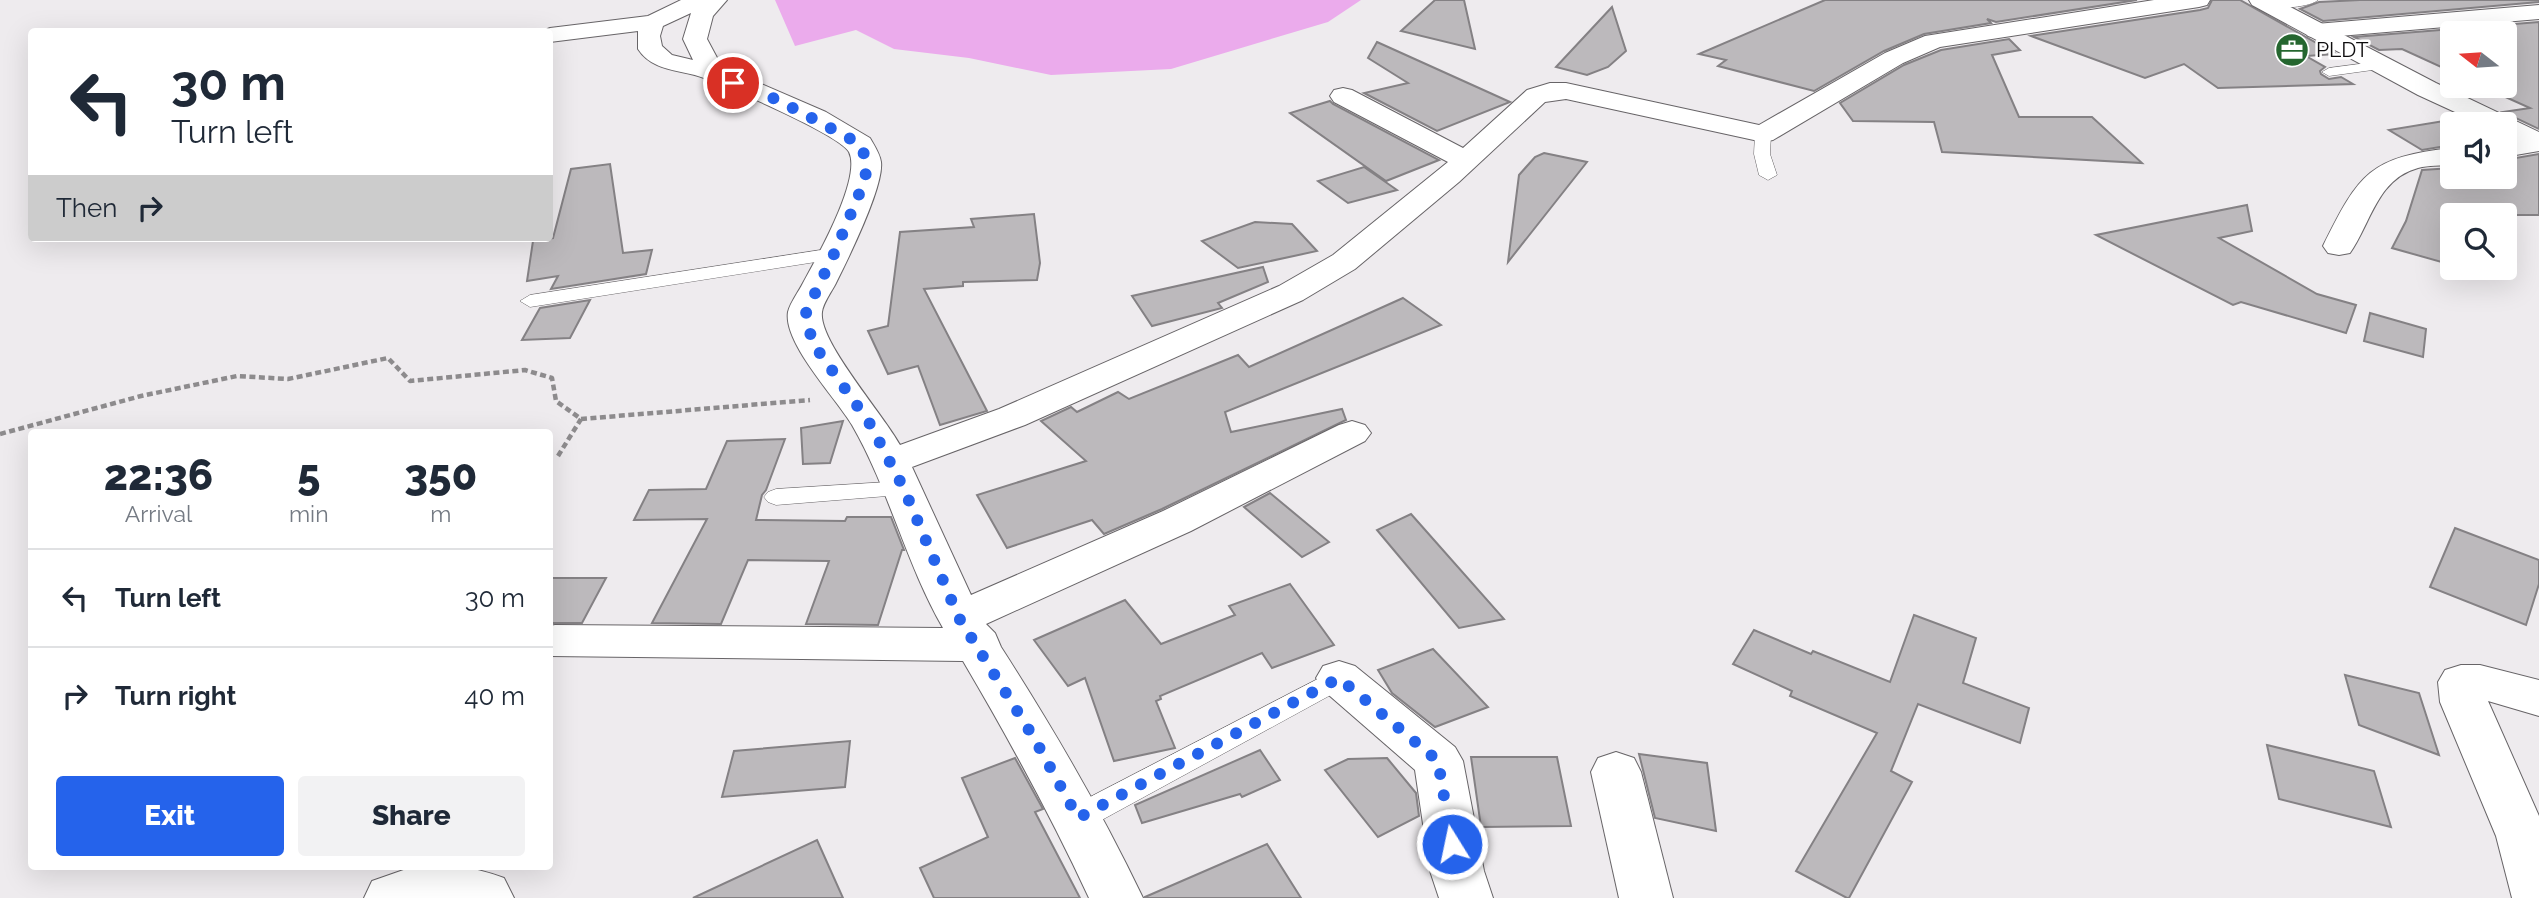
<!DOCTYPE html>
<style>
body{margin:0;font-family:Raleway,sans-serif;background:#f2f2f3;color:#1f2937;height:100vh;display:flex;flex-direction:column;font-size:26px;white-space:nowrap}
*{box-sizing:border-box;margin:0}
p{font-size:23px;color:#747a83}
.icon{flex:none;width:38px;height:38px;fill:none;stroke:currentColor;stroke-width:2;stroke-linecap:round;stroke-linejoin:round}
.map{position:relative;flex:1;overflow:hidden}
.sheet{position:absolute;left:28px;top:429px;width:525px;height:441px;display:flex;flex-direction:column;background:#fff;border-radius:7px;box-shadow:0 7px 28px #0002}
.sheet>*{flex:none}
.guide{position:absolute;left:28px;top:28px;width:525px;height:214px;border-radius:7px;box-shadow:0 7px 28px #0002;background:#fff;color:#1f2937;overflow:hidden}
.needle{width:46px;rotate:287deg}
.tools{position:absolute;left:2440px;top:21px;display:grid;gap:14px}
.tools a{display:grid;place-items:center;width:77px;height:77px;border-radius:7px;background:#fff;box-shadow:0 7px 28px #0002;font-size:35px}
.pin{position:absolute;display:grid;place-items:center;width:60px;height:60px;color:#fff;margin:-30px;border:4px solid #fff;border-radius:50%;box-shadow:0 2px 7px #0007}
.me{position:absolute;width:77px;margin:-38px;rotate:350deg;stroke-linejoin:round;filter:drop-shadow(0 0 5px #0008)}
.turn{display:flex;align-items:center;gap:24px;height:147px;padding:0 28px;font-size:32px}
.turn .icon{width:91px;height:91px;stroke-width:2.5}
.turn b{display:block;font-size:49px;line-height:60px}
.then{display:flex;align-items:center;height:66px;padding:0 28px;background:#0003;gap:14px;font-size:26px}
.eta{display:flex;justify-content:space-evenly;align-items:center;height:119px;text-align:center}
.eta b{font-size:42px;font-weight:800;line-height:49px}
.action{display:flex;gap:14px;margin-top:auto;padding:14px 28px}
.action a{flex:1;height:80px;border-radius:7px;background:#2563eb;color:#fff;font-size:28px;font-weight:800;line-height:80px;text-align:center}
.action a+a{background:#f2f2f3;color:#1f2937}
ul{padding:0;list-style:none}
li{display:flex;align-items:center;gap:21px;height:98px;padding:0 28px;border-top:2px solid #e0e1e3}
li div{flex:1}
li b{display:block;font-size:26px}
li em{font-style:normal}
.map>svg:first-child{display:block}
.green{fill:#ebabec}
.building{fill:#bcb9bc;stroke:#848184;stroke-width:2}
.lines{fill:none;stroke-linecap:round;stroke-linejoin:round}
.service-casing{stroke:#676467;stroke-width:1}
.minor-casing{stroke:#676467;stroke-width:2}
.secondary-casing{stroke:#676467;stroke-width:2}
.path{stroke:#8d8b8d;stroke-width:4.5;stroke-dasharray:6 3.5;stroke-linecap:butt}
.service{fill:#fff;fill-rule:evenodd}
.minor{fill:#fff;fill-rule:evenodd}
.secondary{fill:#fff;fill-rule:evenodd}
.route{stroke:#2563eb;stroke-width:12;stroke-dasharray:0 21.6}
.labels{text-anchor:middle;stroke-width:5;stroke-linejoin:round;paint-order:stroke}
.far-poi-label{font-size:21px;fill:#0d0c0d;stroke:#fff;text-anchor:start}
</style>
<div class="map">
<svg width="2539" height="898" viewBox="0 0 2539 898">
<rect width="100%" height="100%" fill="#eeebee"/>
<path class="green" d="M775 0H1361L1328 22 1171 69 1051 75 969 58 894 49 856 30 795 46Z"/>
<g class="building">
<path d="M1435 0H1464L1475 49 1401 31Z"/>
<path d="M1825 0H2137L1996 22 1987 19 1991 23 1924 34 1884 51 1814 91 1718 66 1726 60 1699 54Z"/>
<path d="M2212 0H2240L2336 54 2306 56 2325 67 2320 71 2321 74 2329 79 2341 77 2353 84 2218 88 2184 64 2145 78 2031 36 2200 10 2208 8Z"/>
<path d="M2360 0H2539V2L2323 21 2300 9 2319 2Z"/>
<path d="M1612 7 1626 51 1608 67 1587 75 1556 67Z"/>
<path d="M2539 22V129L2503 112 2530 108 2481 86H2504V33H2452V72L2402 49 2379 50 2354 37Z"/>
<path d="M2009 39 2020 50 1992 55 2019 117H2092L2142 163 1942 152 1934 122 1853 121 1840 103 1904 65 1941 50Z"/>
<path d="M1377 42 1479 88 1510 102 1437 131 1364 93 1408 83 1368 58Z"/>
<path d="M1330 101 1333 104 1439 160 1386 181 1290 113Z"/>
<path d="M2462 118 2475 124H2452V145L2422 150 2389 130Z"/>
<path d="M1544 153 1587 162 1508 262 1519 175 1535 157Z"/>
<path d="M2539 154V215H2452V265L2392 248 2406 221 2422 170 2452 168V177H2504V160Z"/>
<path d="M610 164 623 253 652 250 646 274 551 289 558 276 527 281 533 241 553 238 571 169Z"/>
<path d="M1364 167 1397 190 1348 203 1318 181Z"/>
<path d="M2247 205 2252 231 2219 238 2317 294 2356 305 2346 333 2241 302 2233 305 2096 235Z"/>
<path d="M1034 214 1040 263 1037 280 963 282V286L924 289 987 411 940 425 918 366 888 374 868 331 888 326 900 232 974 227 971 219Z"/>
<path d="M1255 222 1292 224 1317 251 1238 268 1202 241Z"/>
<path d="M1263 267 1268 282 1218 303 1222 308 1152 326 1132 296Z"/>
<path d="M1403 298 1441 325 1225 412 1231 432 1342 409 1346 420 1162 509 1104 534 1092 520 1007 548 977 495 1086 461 1041 421 1071 407 1077 412 1118 392 1129 399 1238 355 1249 367Z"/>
<path d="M590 300 570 338 522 340 540 308Z"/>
<path d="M2370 313 2426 329 2423 357 2364 341Z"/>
<path d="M843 421 830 463 803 464 801 428Z"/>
<path d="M785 439 766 490 762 495 756 520 845 521 847 517H891L904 550H902L878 625 806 624 829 561 748 560 721 624 652 623 707 519 634 520 649 490 706 489 727 441Z"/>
<path d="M1270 493 1329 542 1302 557 1244 507Z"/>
<path d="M1411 514 1504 619 1459 628 1377 530Z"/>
<path d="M2455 528 2539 560V584L2526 625 2430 587Z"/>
<path d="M550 578H606L582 623H550Z"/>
<path d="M1290 584 1334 645 1272 668 1262 653 1160 696 1161 699 1156 701 1175 748 1114 761 1085 678 1068 686 1034 640 1125 600 1161 644 1235 615 1229 606Z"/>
<path d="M1914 615 1976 638 1963 683 2029 708 2020 743 1918 704 1891 771 1912 782 1849 898H1847L1796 871 1877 733 1790 696 1792 691 1733 664 1754 630 1811 654 1813 651 1890 682Z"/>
<path d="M1433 649 1488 707 1435 727 1392 693 1378 670Z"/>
<path d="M2345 675 2419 693 2439 755 2359 725Z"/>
<path d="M850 741 845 787 722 797 734 751Z"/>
<path d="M2267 745 2374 771 2391 827 2279 799Z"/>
<path d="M1260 750 1280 780 1242 797 1240 794 1142 823 1135 805Z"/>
<path d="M1639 754 1707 763 1716 831 1655 818Z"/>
<path d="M1471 757H1557L1571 826 1481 827Z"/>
<path d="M1015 758 1043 809 1035 812 1080 898H934L920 868 988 837 962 778Z"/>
<path d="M1387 758 1416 793 1419 816 1378 837 1325 770 1348 759Z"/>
<path d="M817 840 843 898H693Z"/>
<path d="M1267 844 1301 898H1145V897Z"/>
</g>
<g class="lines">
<g class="service-casing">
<g id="service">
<path d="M2262 0H2318C2308 8 2269 11 2259 3Z"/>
<path d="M2382 61 2387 62 2389 65 2387 68 2329 76 2322 72 2329 68Z"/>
<path d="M1763 129 1771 134 1770 154 1777 175 1768 180 1759 175 1754 154 1755 134Z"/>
<path d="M834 248 843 254 841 258 530 307 520 301 530 295Z"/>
<path d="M904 481 912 484 916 489 912 494 776 505 768 502 764 497 768 492 776 489Z"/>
<path d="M1339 668 1349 671 1353 678 1349 685 1089 827 1078 830 1067 827 1063 818 1067 809Z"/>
</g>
</g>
<g class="minor-casing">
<g id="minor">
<path d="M681 0H727L713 16 707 39 722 67 826 112 870 138C874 145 880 154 881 162 884 186 848 259 836 283 832 291 823 303 822 312 818 341 884 415 900 445L999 409 1279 286 1333 255 1448 162 1334 102 1330 96 1334 90 1343 88 1352 90 1463 148 1527 90 1550 83H1566L1759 125 1885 53 1925 36 2154 0H2210L2207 5 2199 7 1940 47 1903 63 1773 140 1763 142 1566 99 1545 102 1459 182 1355 269 1303 300 1025 425 912 467 971 595 1163 511 1339 425 1352 421 1365 425 1371 433 1365 441 1191 531 986 624 995 633 1001 647C1053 728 1101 810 1143 898H1089C1051 816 1009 739 963 661L550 656V626L555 625 943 628C906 564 889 489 852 425 836 398 783 343 788 312 790 303 799 291 803 283 817 257 862 178 849 152 840 135 726 86 704 78 680 69 653 72 638 49V31L550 42V32H540L550 28 648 16ZM691 13 683 39 693 60 672 55 662 46 660 36 663 26Z"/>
<path d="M2539 5V19L2316 38 2308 36 2304 31 2308 26 2316 24Z"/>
<path d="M2539 135V151L2504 157V141Z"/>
<path d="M2452 148V165C2441 166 2429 165 2418 168 2377 179 2371 223 2350 253L2339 255 2328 253 2323 246C2359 173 2370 157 2452 148Z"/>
<path d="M1339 661 1355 666 1455 747 1463 761 1484 871 1493 898H1439L1430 871 1415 770 1323 690 1316 678 1323 666Z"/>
<path d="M2461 665H2480L2539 680V716L2488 701 2539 816V898H2512L2496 836 2440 702 2438 682 2445 670Z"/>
<path d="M1616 752 1634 758 1641 772 1673 898H1619L1591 772 1598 758Z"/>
<path d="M415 866C450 866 470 865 504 878L514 898H364L372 881Z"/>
</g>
</g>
<g class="secondary-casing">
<path id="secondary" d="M2249 0H2277L2436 83 2539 132V150L2504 136V124H2481L2418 95 2252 5Z"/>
</g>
<g class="path">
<path d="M0 434 141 396 237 376 288 379 388 358 410 381 525 370 552 378 556 401 581 419 810 400"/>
<path d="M558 456 581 419"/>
</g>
<use href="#service" class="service"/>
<use href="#minor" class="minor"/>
<use href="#secondary" class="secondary"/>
</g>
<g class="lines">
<path class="route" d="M733 83 778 100 860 144 867 162 865 180 834 254 806 312 812 342 870 424 904 489 959 618 1034 738 1078 818 1339 678 1438 761 1452 844"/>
</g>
<defs>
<g id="office-disc" transform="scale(1.75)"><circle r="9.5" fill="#25662f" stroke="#fff"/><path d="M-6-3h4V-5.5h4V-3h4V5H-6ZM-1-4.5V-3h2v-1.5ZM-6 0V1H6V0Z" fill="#fff"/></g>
</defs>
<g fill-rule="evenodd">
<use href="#office-disc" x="2292" y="50"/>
</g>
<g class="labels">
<g class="far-poi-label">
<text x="2316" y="57">PLDT</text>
</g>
</g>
</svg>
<div class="tools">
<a><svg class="needle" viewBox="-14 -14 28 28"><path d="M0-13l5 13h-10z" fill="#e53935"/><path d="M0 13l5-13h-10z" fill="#747a83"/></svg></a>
<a><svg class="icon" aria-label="sound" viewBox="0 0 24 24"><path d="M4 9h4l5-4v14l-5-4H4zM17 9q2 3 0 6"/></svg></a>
<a><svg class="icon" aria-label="search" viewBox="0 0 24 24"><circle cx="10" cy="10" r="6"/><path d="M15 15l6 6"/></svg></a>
</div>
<div class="pin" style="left:733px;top:83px;background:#d93025"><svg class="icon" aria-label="arrive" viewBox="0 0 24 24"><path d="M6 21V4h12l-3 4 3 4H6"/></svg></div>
<svg class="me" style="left:1452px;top:844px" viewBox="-20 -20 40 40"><circle r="17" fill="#2563eb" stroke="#fff" stroke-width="3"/><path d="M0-11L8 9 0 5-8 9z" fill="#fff"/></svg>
<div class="guide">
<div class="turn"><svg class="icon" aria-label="left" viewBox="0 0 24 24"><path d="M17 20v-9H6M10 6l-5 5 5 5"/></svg><div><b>30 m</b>Turn left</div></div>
<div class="then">Then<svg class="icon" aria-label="right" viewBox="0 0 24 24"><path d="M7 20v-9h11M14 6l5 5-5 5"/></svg></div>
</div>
<section class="sheet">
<div class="eta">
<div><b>22:36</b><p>Arrival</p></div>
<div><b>5</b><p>min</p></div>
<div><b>350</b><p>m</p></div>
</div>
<ul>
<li><svg class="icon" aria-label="left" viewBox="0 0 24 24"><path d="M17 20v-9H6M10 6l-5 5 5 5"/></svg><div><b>Turn left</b></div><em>30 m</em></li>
<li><svg class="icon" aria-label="right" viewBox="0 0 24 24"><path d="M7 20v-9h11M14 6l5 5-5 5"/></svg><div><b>Turn right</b></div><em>40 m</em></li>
</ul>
<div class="action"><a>Exit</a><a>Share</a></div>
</section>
</div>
